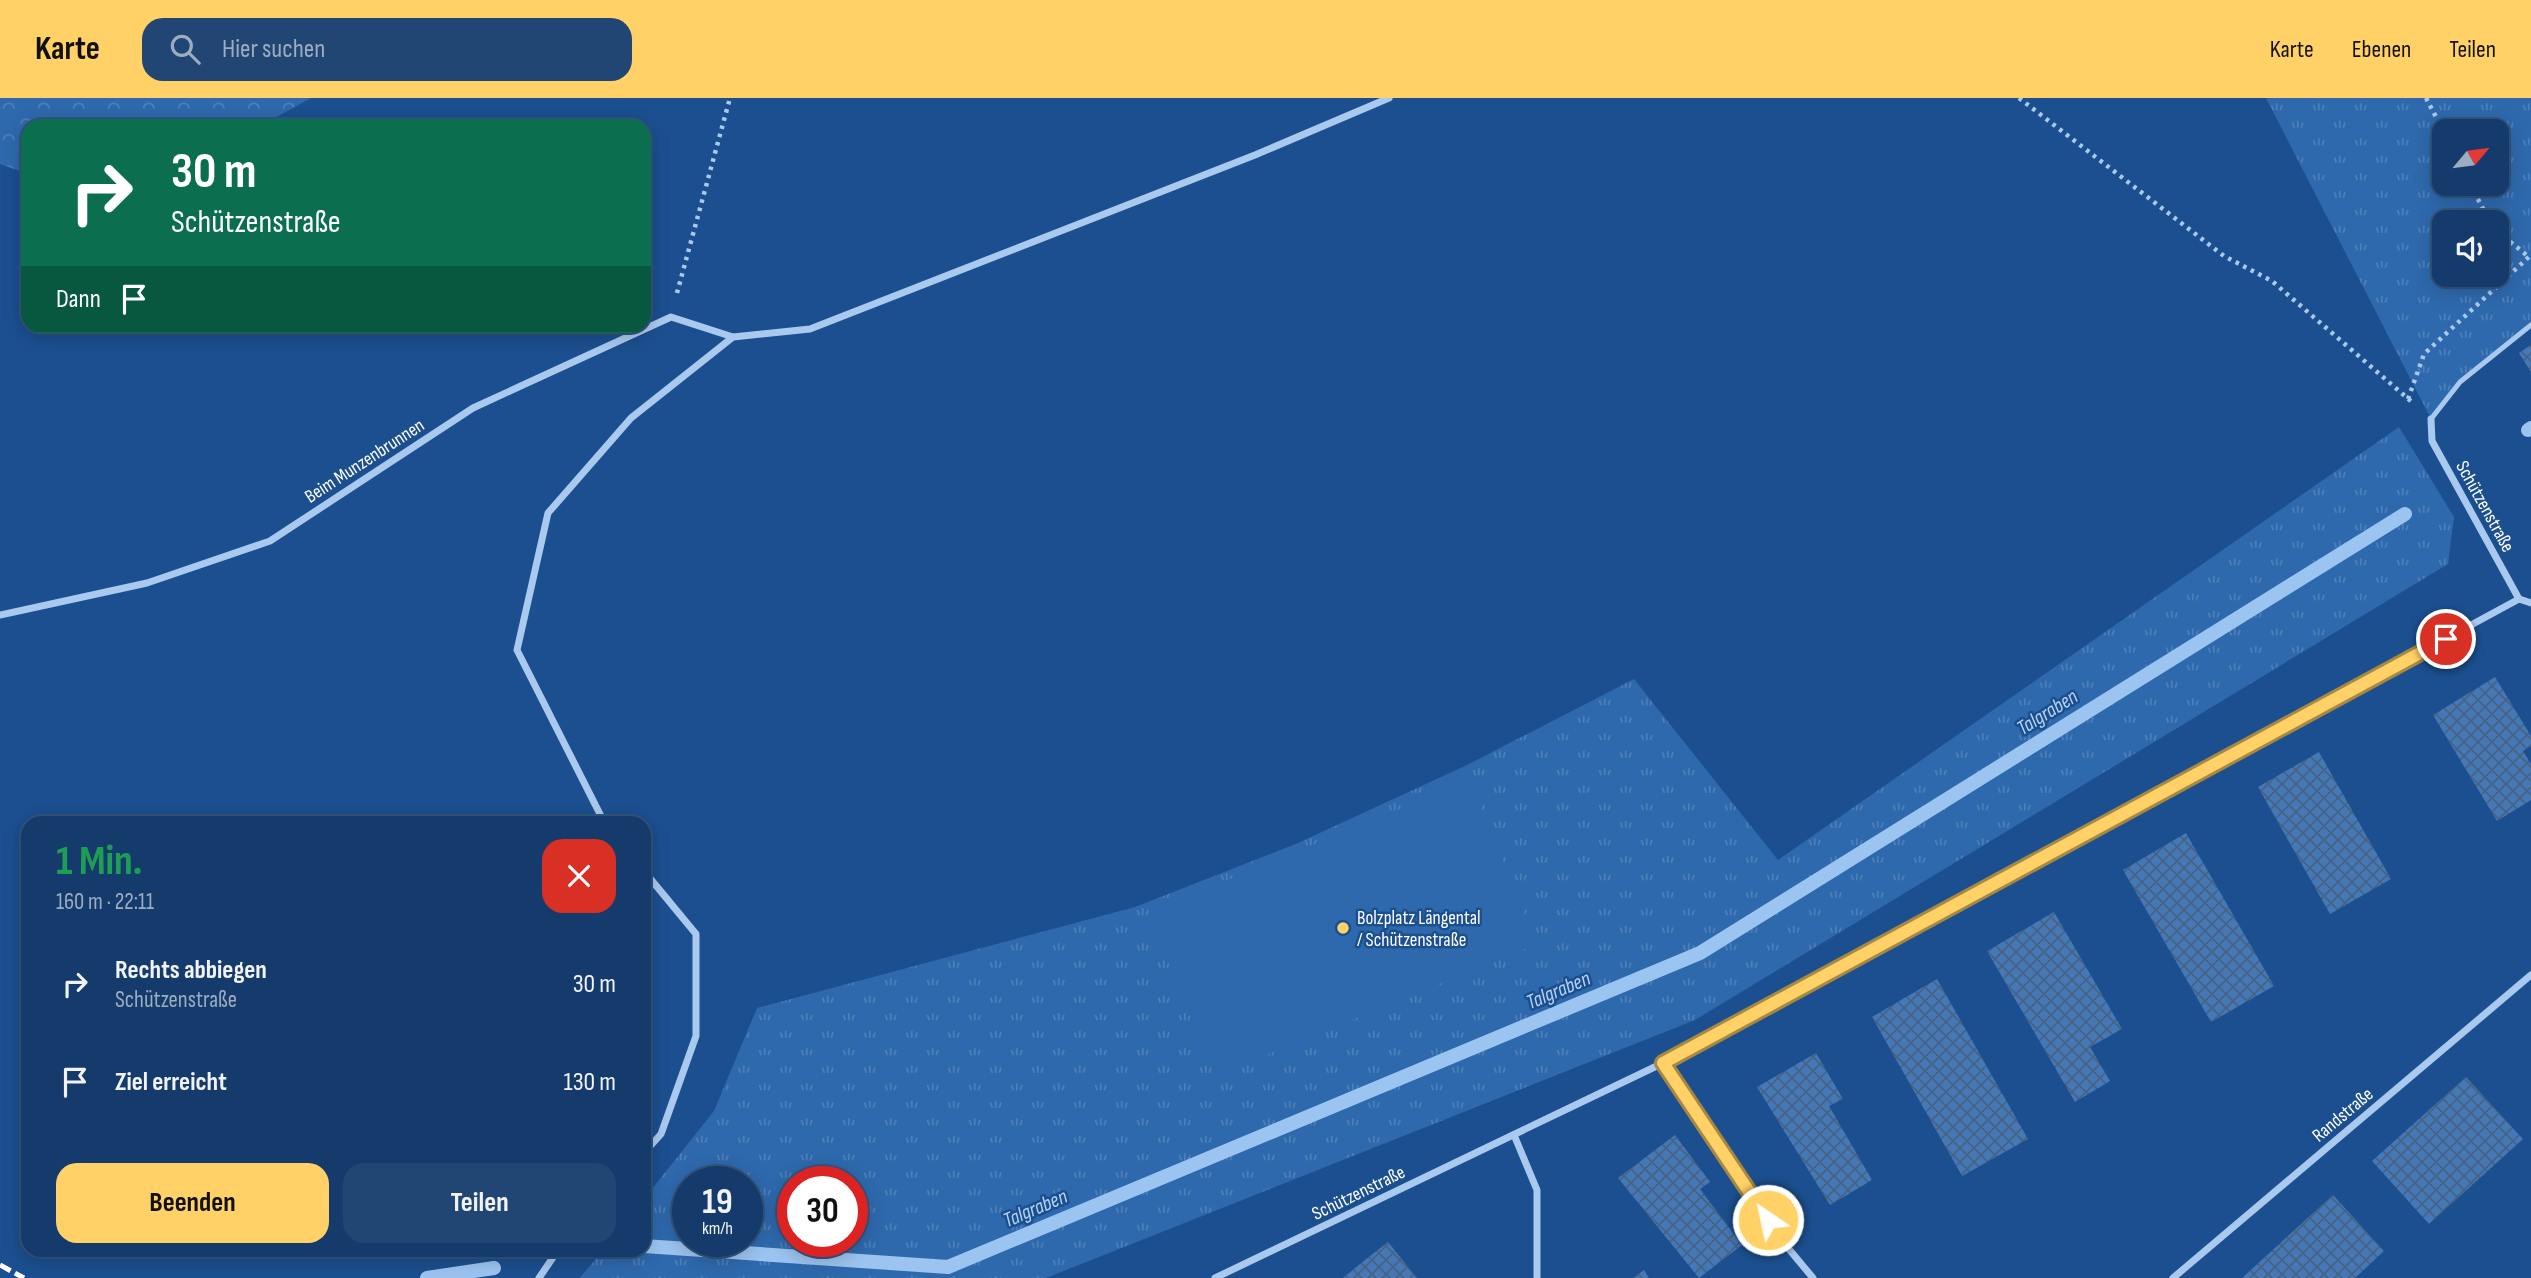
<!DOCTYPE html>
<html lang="de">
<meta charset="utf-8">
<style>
body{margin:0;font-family:"Sofia Sans Condensed",sans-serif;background:#214673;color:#f1f3f6;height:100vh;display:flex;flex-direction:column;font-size:26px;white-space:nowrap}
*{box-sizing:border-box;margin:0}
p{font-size:23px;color:#9dadc1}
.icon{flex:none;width:38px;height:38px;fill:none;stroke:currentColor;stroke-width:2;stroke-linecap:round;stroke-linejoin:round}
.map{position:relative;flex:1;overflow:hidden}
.side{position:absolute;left:21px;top:718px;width:630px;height:441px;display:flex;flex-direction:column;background:#143b6b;border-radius:21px;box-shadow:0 4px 18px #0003,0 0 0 2px #33557e}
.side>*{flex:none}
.banner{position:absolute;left:21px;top:21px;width:630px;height:214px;border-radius:21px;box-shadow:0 4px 18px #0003,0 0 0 2px #33557e;background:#0b6e4f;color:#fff;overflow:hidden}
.needle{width:46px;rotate:61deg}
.buttons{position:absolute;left:2432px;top:21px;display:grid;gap:14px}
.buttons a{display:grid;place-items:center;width:77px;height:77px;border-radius:14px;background:#143b6b;box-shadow:0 4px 18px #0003,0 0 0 2px #33557e;font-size:35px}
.speed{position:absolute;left:672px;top:1068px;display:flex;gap:14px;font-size:35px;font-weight:700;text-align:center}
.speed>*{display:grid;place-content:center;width:91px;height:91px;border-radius:50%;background:#143b6b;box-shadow:0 4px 18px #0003,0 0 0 2px #33557e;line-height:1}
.speed small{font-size:18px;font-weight:400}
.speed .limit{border:10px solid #d22;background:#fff;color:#111}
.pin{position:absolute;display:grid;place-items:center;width:60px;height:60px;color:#fff;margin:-30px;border:4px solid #fff;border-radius:50%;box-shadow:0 2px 7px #0007}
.me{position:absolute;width:77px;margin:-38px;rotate:326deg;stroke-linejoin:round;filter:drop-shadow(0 0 5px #0008)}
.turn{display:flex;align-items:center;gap:24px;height:147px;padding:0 35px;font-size:32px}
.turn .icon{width:91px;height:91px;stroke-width:2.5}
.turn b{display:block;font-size:49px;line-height:60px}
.then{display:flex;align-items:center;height:66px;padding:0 35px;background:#0003;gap:14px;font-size:26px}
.round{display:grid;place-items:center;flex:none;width:74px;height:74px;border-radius:21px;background:#214673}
.overview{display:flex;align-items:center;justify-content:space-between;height:119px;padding:0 35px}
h1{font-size:42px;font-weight:700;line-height:52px;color:#1e9e55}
.cta{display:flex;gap:14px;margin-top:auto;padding:14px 35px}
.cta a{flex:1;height:80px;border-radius:21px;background:#ffd166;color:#111;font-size:28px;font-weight:700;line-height:80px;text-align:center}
.cta a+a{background:#214673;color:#f1f3f6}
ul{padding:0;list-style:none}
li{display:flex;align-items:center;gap:21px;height:98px;padding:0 35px}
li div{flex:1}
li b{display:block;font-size:26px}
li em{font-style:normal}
header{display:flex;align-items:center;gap:42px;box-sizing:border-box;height:98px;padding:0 35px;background:#ffd166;color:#111}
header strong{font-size:33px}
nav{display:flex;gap:38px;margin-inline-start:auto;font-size:24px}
.search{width:490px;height:63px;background:#214673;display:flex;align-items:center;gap:18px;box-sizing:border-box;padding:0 24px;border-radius:21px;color:#9dadc1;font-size:26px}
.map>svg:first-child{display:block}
.grass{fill:url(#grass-tufts);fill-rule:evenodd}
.forest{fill:url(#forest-crowns)}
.garden{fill:#2e69ad}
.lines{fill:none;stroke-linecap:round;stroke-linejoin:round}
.stream{stroke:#9cc4f0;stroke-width:14}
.building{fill:url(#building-cross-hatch)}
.path{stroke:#a9c9ee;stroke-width:4.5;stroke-dasharray:3.5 5;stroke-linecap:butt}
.lane{stroke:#a9c9ee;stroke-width:5}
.street{stroke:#a9c9ee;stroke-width:7}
.rail{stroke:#fff;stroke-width:5;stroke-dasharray:12 5;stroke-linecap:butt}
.route-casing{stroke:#a68842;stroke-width:18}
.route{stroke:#ffd166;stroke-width:12}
.poi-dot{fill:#ffd166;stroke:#1b4f8f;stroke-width:2.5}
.labels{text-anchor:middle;stroke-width:5;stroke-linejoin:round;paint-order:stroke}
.street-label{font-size:19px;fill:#fff;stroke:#1b4f8f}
.poi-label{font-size:19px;fill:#fff;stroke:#1b4f8f;text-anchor:start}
.water-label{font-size:21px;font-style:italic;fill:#b5d3f5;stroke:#1b4f8f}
</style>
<header>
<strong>Karte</strong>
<div class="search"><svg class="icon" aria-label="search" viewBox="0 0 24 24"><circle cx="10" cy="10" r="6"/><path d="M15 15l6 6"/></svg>Hier suchen</div>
<nav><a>Karte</a><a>Ebenen</a><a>Teilen</a></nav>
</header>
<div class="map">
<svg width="2531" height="1180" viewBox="0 0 2531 1180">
<defs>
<pattern id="grass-tufts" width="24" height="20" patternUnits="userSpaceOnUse" patternTransform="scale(1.75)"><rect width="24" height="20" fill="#2e69ad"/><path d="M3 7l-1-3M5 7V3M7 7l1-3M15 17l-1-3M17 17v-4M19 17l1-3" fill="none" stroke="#4d80b9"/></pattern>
<pattern id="forest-crowns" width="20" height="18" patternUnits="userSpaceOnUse" patternTransform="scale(1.75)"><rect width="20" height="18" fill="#2e69ad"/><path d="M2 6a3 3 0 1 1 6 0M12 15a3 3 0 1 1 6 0" fill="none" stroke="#4d80b9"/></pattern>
<pattern id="building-cross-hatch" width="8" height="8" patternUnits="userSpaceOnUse" patternTransform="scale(1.75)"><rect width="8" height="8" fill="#4478b7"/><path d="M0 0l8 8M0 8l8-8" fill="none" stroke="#486282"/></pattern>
</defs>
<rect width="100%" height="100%" fill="#1b4f8f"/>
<g class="grass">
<path d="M2266 0H2531V227L2460 284 2431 321ZM2445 33H2497V86H2445ZM2445 124H2497V177H2445Z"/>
<path d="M2399 329 2454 419 2448 466 1695 922 1046 1180H580L603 1152H644V1101L714 1013 757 910 1135 809 1298 745 1467 667 1634 581 1778 762ZM688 1083H747V1143H688ZM793 1083H852V1143H793Z"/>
</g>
<path class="forest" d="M0 0H311L260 28H28V76L0 66Z"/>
<path class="garden" d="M1470 682 1537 846 1215 978 1148 815Z"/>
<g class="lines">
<g class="stream">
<path d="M2528 332 2531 330"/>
<path d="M644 1148 948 1169 1700 855 2405 416"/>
<path d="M604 1154 620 1152"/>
<path d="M427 1180 494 1170"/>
</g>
</g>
<g class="building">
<path d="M2531 247V274L2519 255Z"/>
<path d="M2495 579 2531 638V648L2523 653 2531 666V702L2497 723 2433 617Z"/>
<path d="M2319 654 2391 781 2330 816 2258 689Z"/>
<path d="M2186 735 2274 888 2211 924 2123 772Z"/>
<path d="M2054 814 2122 931 2090 949 2110 983 2075 1004 1987 853Z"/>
<path d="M1937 881 2028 1041 1962 1078 1872 919Z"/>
<path d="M1816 955 1843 1001 1829 1008 1872 1082 1830 1107 1757 989Z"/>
<path d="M2466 979 2523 1041 2429 1126 2372 1063Z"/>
<path d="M1675 1037 1710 1084 1700 1091 1742 1147 1699 1180 1618 1080Z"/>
<path d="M2333 1097 2384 1153 2355 1180H2242Z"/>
<path d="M1388 1144 1417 1180H1343L1360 1166Z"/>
<path d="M1644 1172 1649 1180H1633Z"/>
</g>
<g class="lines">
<g class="path">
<path d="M2019 0 2224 158 2272 183 2413 305"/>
<path d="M2426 0 2445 36"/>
<path d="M2470 86 2490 124"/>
<path d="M2497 133 2529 159"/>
<path d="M677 195 730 0"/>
<path d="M2408 301 2424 256 2531 157"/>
</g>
<path class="lane" d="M2431 321 2460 284 2531 227"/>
<g class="street">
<path d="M2519 501 2531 505"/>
<path d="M0 517 147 485 270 443 473 310 671 219 733 239"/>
<path d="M604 724 517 552 548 415 631 320 733 239 810 231 1255 57 1389 0"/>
<path d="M644 773 696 836V938L661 1036 644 1055"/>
<path d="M1663 965 1783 1144 1813 1180"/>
<path d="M1514 1037 1537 1092V1180"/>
<path d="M539 1180 558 1152"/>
<path d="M1215 1180 1663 965 2519 501 2432 343 2431 321"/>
<path d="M2173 1180 2531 877"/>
</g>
<path class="rail" d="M0 1167 24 1180"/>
</g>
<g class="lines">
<g class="route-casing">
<path id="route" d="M1768 1122 1663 965 2446 541"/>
</g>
<use href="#route" class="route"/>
</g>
<circle class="poi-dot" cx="1343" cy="830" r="7"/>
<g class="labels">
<g class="street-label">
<text transform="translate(364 362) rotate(-33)" y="7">Beim Munzenbrunnen</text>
<text transform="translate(2486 408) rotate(61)" y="7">Schützenstraße</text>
<text transform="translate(2342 1016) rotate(-40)" y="7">Randstraße</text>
<text transform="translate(1358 1094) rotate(-26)" y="7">Schützenstraße</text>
</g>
<g class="poi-label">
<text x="1357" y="826">Bolzplatz Längental<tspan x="1357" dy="22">/ Schützenstraße</tspan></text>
</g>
<g class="water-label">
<text transform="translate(2047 614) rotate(-32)" y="7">Talgraben</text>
<text transform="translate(1558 892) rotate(-23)" y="7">Talgraben</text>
<text transform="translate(1035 1110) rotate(-23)" y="7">Talgraben</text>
</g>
</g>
</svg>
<div class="buttons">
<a><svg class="needle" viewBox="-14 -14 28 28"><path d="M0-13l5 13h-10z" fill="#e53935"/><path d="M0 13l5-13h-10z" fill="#9dadc1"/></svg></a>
<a><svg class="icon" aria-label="sound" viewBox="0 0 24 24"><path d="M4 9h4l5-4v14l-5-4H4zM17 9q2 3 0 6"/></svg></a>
</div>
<div class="speed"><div>19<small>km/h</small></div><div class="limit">30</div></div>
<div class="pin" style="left:2446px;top:541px;background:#d93025"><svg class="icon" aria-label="arrive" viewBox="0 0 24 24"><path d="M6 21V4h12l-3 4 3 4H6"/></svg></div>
<svg class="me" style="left:1768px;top:1122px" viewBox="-20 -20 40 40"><circle r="17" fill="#ffd166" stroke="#fff" stroke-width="3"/><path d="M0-11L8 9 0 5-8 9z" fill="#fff"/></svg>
<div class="banner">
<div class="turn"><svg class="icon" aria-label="right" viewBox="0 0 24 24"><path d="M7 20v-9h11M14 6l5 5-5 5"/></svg><div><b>30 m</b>Schützenstraße</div></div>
<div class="then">Dann<svg class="icon" aria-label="arrive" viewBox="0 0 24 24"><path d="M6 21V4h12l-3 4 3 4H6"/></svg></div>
</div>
<section class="side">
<div class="overview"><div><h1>1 Min.</h1><p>160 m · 22:11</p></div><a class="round" style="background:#d93025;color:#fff"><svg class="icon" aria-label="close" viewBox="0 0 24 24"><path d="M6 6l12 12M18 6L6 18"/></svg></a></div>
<ul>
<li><svg class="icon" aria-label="right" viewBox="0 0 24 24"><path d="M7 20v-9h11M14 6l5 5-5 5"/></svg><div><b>Rechts abbiegen</b><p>Schützenstraße</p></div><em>30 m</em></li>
<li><svg class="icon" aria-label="arrive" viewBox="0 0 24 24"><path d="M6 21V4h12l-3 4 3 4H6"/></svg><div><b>Ziel erreicht</b></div><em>130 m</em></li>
</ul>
<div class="cta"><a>Beenden</a><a>Teilen</a></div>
</section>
</div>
